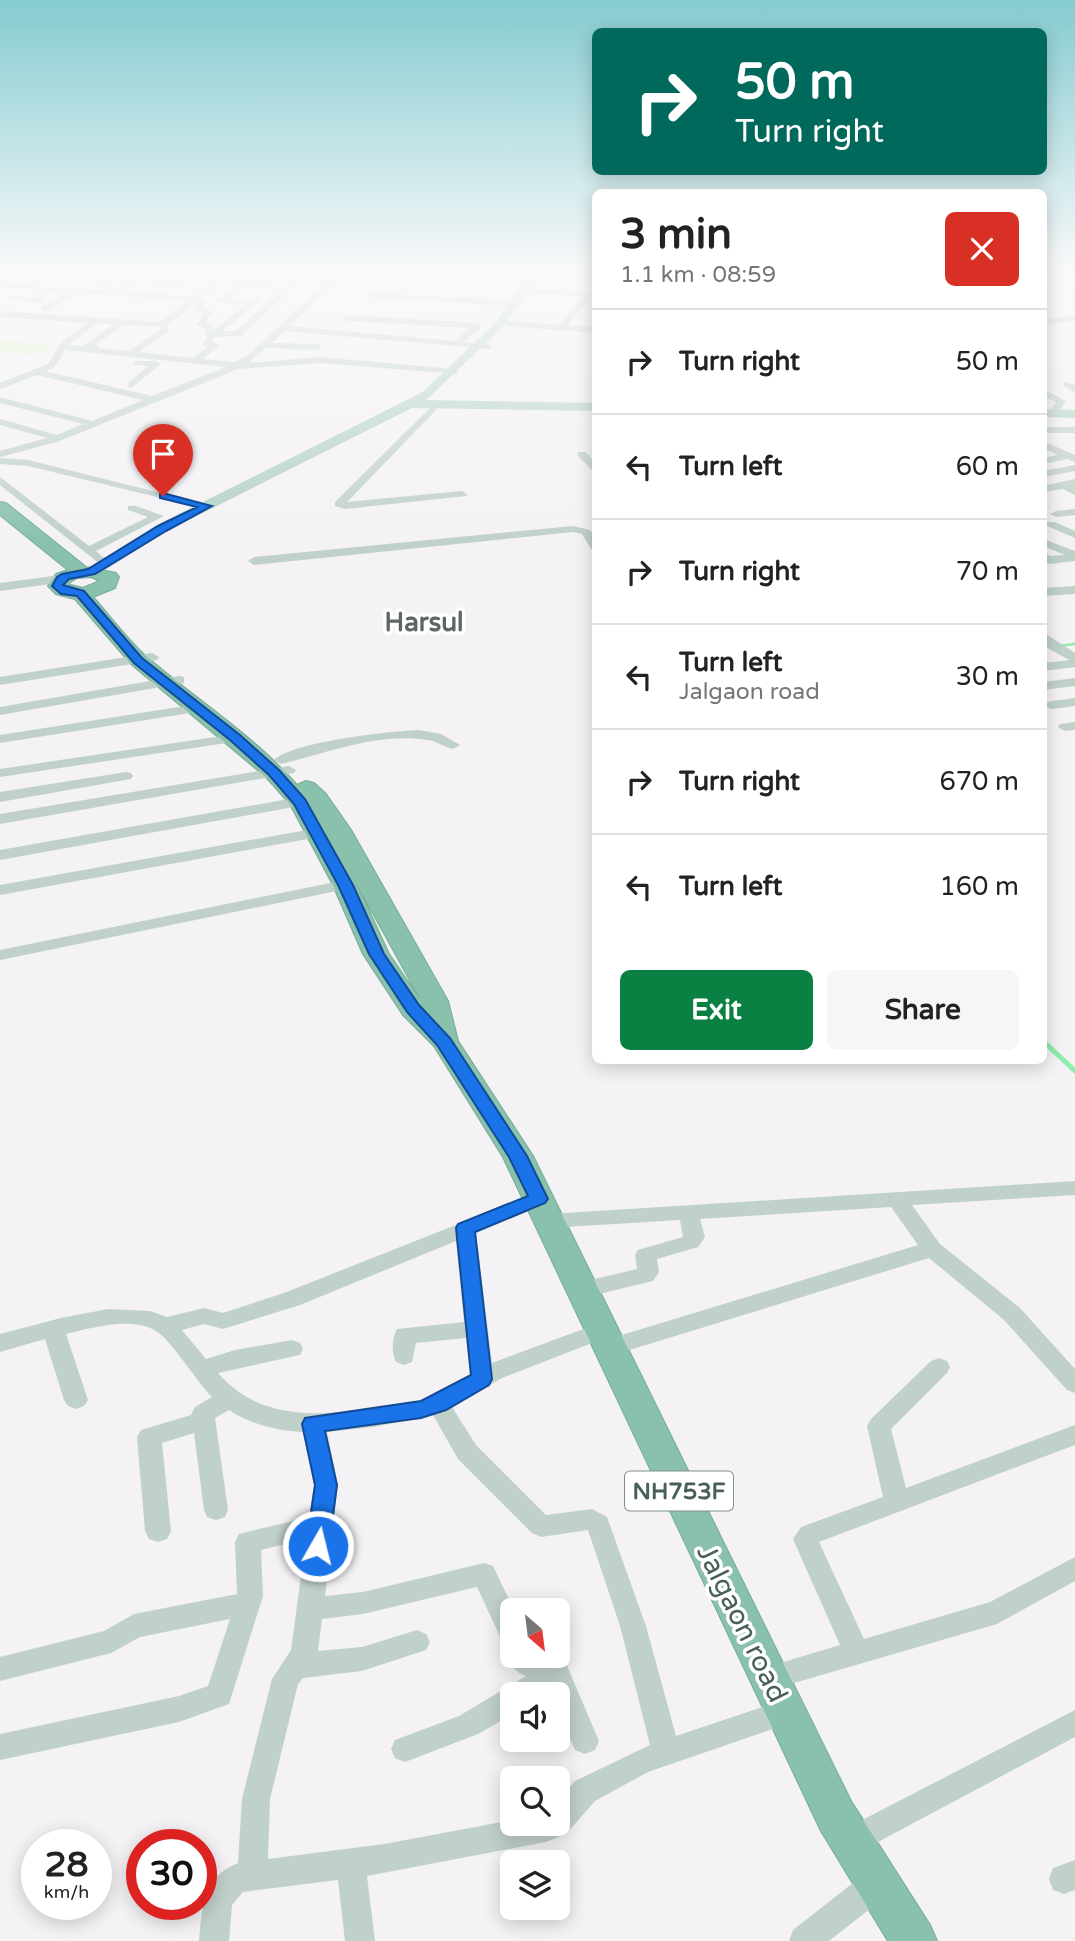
<!DOCTYPE html>
<meta charset="utf-8">
<style>
body{margin:0;font-family:"Varela Round",sans-serif;background:#f6f6f6;color:#222;height:100vh;display:flex;flex-direction:column;font-size:26px;white-space:nowrap}
*{box-sizing:border-box;margin:0}
p{font-size:23px;color:#767676}
.icon{flex:none;width:38px;height:38px;fill:none;stroke:currentColor;stroke-width:2;stroke-linecap:round;stroke-linejoin:round}
.map{position:relative;flex:1;overflow:hidden}
.panel{position:absolute;left:592px;top:189px;width:455px;height:875px;display:flex;flex-direction:column;background:#fff;border-radius:10px;box-shadow:0 4px 18px #0003}
.panel>*{flex:none}
.top-card{position:absolute;left:592px;top:28px;width:455px;height:147px;border-radius:10px;box-shadow:0 4px 18px #0003;background:#00695c;color:#fff;overflow:hidden}
.needle{width:46px;rotate:152deg}
.fabs{position:absolute;left:500px;top:1598px;display:grid;gap:14px}
.fabs a{display:grid;place-items:center;width:70px;height:70px;border-radius:10px;background:#fff;box-shadow:0 4px 18px #0003;font-size:35px}
.speed{position:absolute;left:21px;top:1829px;display:flex;gap:14px;font-size:35px;font-weight:700;text-align:center}
.speed>*{display:grid;place-content:center;width:91px;height:91px;border-radius:50%;background:#fff;box-shadow:0 4px 18px #0003;line-height:1}
.speed small{font-size:18px;font-weight:400}
.speed .limit{border:10px solid #d22;background:#fff;color:#111}
.pin{position:absolute;display:grid;place-items:center;width:60px;height:60px;color:#fff;margin:-72px -30px;border-radius:50% 50% 50% 0;rotate:-45deg;box-shadow:0 0 7px #0007}
.pin .icon{rotate:45deg}
.me{position:absolute;width:77px;margin:-38px;rotate:8deg;stroke-linejoin:round;filter:drop-shadow(0 0 5px #0008)}
.turn{display:flex;align-items:center;gap:24px;height:147px;padding:0 28px;font-size:32px}
.turn .icon{width:91px;height:91px;stroke-width:2.5}
.turn b{display:block;font-size:49px;line-height:60px}
.round{display:grid;place-items:center;flex:none;width:74px;height:74px;border-radius:10px;background:#f6f6f6}
.headline{display:flex;align-items:center;justify-content:space-between;height:119px;padding:0 28px}
h1{font-size:42px;font-weight:700;line-height:52px}
.action{display:flex;gap:14px;margin-top:auto;padding:14px 28px}
.action a{flex:1;height:80px;border-radius:10px;background:#0b8043;color:#fff;font-size:28px;font-weight:700;line-height:80px;text-align:center}
.action a+a{background:#f6f6f6;color:#222}
ul{padding:0;list-style:none}
li{display:flex;align-items:center;gap:21px;height:105px;padding:0 28px;border-top:2px solid #e0e0e0}
li div{flex:1}
li b{display:block;font-size:26px}
li em{font-style:normal}
.map>svg:first-child{display:block}
.green{fill:#daf1c2}
.lines{fill:none;stroke-linecap:round;stroke-linejoin:round}
.stream-far1{stroke:#8feead;stroke-width:2.5}
.stream{stroke:#8feead;stroke-width:5}
.highway-casing{stroke:#75ad98;stroke-width:2}
.minor{fill:#c0d1ca;fill-rule:evenodd}
.major{fill:#b2d1c4;fill-rule:evenodd}
.highway{fill:#8ac1ac;fill-rule:evenodd}
.route{fill:#1a73e8;stroke:#114b97;stroke-width:2}
.labels{text-anchor:middle;stroke-width:7;stroke-linejoin:round;paint-order:stroke}
.shield{fill:#fff;stroke:#809089;stroke-width:2}
.shield-label{font-size:23px;font-weight:bold;fill:#496057}
.far-district-label{font-size:26px;font-weight:bold;fill:#5e6764;stroke:#fff}
.near-street-label{font-size:28px;fill:#496057;stroke:#fff}
</style>
<div class="map">
<svg width="1075" height="1941" viewBox="0 0 1075 1941">
<rect width="100%" height="100%" fill="#f4f2f4"/>
<path class="green" d="M0 341 45 344 50 348 32 354 0 352Z"/>
<g class="lines">
<path class="stream-far1" d="M1058 646 1075 644"/>
<path class="stream" d="M1043 1041 1075 1071"/>
<g class="highway-casing">
<path id="highway" d="M0 502 6 503 86 567 116 573 119 577 115 588 93 597C111 617 128 641 148 658 197 700 254 736 297 785L306 781 314 783 326 794 351 830 448 1001 458 1041 533 1156 851 1801 930 1925 937 1941H888L821 1831 503 1157 434 1046 403 1015 363 954 333 885 290 804 266 777 131 664 75 599 56 594 48 586 56 574 68 570 0 515ZM91 577 100 581 83 588 67 584 77 578ZM325 826 327 830 422 1002 389 954 357 885Z"/>
</g>
<g class="minor">
<path d="M11 270H20L0 282V277Z"/>
<path d="M118 270H128L106 281 110 283 105 287 91 282Z"/>
<path d="M146 270H155L123 291 193 297 227 270H236L200 299 207 300 203 307 213 313 205 323 212 325 214 330 245 305 215 301 254 270 292 271 289 275 259 274 249 282 273 284 276 288 243 287 227 299 251 300 257 297 261 300 223 331H236L304 270H312L241 336 215 337 212 342 220 345 203 359 235 362 249 354 340 270 508 276 512 278 508 280 346 272 289 326 455 341 470 328 347 321 343 318 347 315 478 323 481 328 464 342 491 345V349L284 331 272 343 318 344 322 347 318 350 266 348 248 363 320 357 454 369 459 372 457 374 320 363 238 369 57 442 0 457V451L47 438 0 425V419L57 435 83 424 0 403V397L92 421 143 400 37 375 0 389V383L48 364 62 341 88 323 0 317V311L160 322 187 301 78 293 43 313 40 308 67 292 0 287V283L113 291ZM195 304H197L195 310 204 314 196 324 205 329 207 338 202 344 208 347 192 358 139 352 169 331 167 325ZM98 323 114 324 83 346 68 345ZM124 325 160 327 161 329 129 351 100 348 96 344ZM65 350 226 367 152 396 45 371 54 368Z"/>
<path d="M189 270H197L195 276 180 288 150 285 154 283H175Z"/>
<path d="M528 289 595 292V296H591L568 325 595 327V333L505 326 508 321 559 325 583 296 531 293Z"/>
<path d="M369 293 514 300 518 303 514 306 366 297Z"/>
<path d="M9 296 41 297 45 300 41 303 6 300Z"/>
<path d="M1075 315V321L1043 325V319Z"/>
<path d="M134 361H156L161 364 131 388 128 387V383L148 366 134 365Z"/>
<path d="M1064 382 1075 385V393L1064 386Z"/>
<path d="M1043 389 1066 401 1056 416 1048 414 1056 402 1043 396Z"/>
<path d="M437 401 442 404 440 406 347 502 462 491 467 494 466 496 345 509 335 506V502Z"/>
<rect x="1043" y="427" width="32" height="6"/>
<path d="M1043 441 1075 455V462L1067 459 1043 464V458L1058 455 1043 448Z"/>
<path d="M578 452H586L595 463V473L578 456Z"/>
<path d="M0 458 28 460 213 506 207 509 28 466 0 464Z"/>
<path d="M1075 465V471L1043 477V471Z"/>
<path d="M0 477 89 546 148 517 128 510V506H136L164 516 96 551 111 564 105 568 0 485Z"/>
<path d="M1075 479V495L1063 489 1043 492V486Z"/>
<path d="M1075 509V515L1056 517 1050 514 1056 511Z"/>
<path d="M1047 522H1055L1075 531V538L1047 526Z"/>
<path d="M573 526 590 530 595 537V551L591 549 582 534 573 532 254 565 248 561 254 557Z"/>
<path d="M1043 539 1075 551V561L1050 564 1043 561V553L1051 556 1065 555 1043 546Z"/>
<path d="M61 575 67 579 65 582 0 591V583Z"/>
<path d="M1075 586V594L1043 596V588Z"/>
<path d="M1043 632 1075 653V667L1043 671V663L1069 660 1044 646Z"/>
<path d="M152 653 159 657 157 660 0 685V677Z"/>
<path d="M179 676 184 677V683L0 715V707Z"/>
<path d="M1075 678V686L1043 690V682Z"/>
<path d="M1075 698V706L1051 709 1044 705 1051 701Z"/>
<path d="M198 704 205 708 203 711 0 743V735Z"/>
<path d="M1075 722V730L1065 731 1058 727 1060 724Z"/>
<path d="M419 730 441 734 460 745 453 749C444 747 437 741 427 740 379 732 327 753 281 764L274 760C292 742 390 731 419 730Z"/>
<path d="M235 734 240 735V741L0 777V769Z"/>
<path d="M289 766 296 770 294 773 0 824V814Z"/>
<path d="M126 772 131 773 133 776 131 779 0 802V792Z"/>
<path d="M300 797 305 799 308 802 305 805 0 860V850Z"/>
<path d="M318 828 324 830 326 833 324 836 0 895V885Z"/>
<path d="M345 880 353 885 351 888 0 960V950Z"/>
<path d="M1075 1181V1195L912 1205 940 1244 1020 1308 1075 1369V1393L1067 1390 1004 1320 929 1258 610 1356 602 1353 599 1347 602 1341 918 1245 891 1207 700 1219 705 1237 698 1247 657 1259 659 1272 653 1281 582 1298 574 1296 571 1290 574 1284 637 1269 635 1255 638 1250 683 1237 680 1220 549 1228 542 1226 539 1221 542 1216 549 1214Z"/>
<path d="M539 1192 546 1194 549 1199 546 1204 476 1233 492 1363 602 1322 610 1324 613 1330 610 1336 502 1378 452 1407 476 1445 546 1515 592 1509 607 1517 646 1626 676 1736 786 1699 796 1703 800 1712 796 1721 648 1772 595 1801 566 1834 546 1842 367 1876 375 1941H345L338 1880 243 1892 232 1905 229 1941H199C202 1908 203 1876 238 1863L242 1799 272 1679 291 1650 306 1539 261 1550 263 1596 229 1704 179 1722 0 1760V1734L179 1696 208 1686 230 1619 140 1637 111 1653 0 1681V1657L104 1631 134 1614 237 1594 235 1542 239 1534 309 1517 314 1485 303 1432C277 1431 250 1424 229 1410L215 1418 228 1510 225 1517 216 1520 207 1517 204 1510 194 1433 162 1443 171 1531 167 1539 158 1542 149 1539 145 1531 137 1437 141 1430 191 1415 195 1407 212 1397C198 1383 170 1339 156 1331 132 1316 91 1328 66 1334L88 1400 84 1406 76 1409 68 1406 64 1400 45 1339 0 1352V1334L61 1318 108 1309 150 1311 167 1317 204 1308 223 1313 284 1293ZM456 1241 464 1322 397 1329C392 1338 391 1353 396 1362L404 1365 412 1362 416 1343 466 1338 470 1375C456 1383 442 1392 427 1398 412 1404 395 1405 379 1407 319 1416 261 1422 218 1373L300 1355 303 1349 300 1343 292 1340 235 1350 206 1359 182 1330 204 1324 223 1329 300 1305ZM433 1415 458 1459 532 1533 541 1537 588 1530 620 1626 650 1745 575 1781 558 1800V1824H513V1820L384 1844 268 1859 270 1799 298 1684 303 1678 362 1671 426 1650 430 1642 426 1634 417 1630 362 1647 318 1651 322 1619 363 1614 477 1587 504 1645 511 1648 508 1656C512 1666 516 1673 526 1676L459 1716 395 1740 391 1749 395 1758 405 1762 478 1734 513 1714V1694H545L550 1691 551 1694H558V1710L575 1750 585 1754 595 1750 599 1741 565 1661 543 1656H513L514 1610 493 1566 484 1563 363 1592 325 1596 338 1485 327 1432 374 1427Z"/>
<path d="M939 1358 947 1361 950 1367 947 1373 891 1429 906 1488 1075 1425V1445L819 1542 864 1639 990 1602 1075 1557V1581L997 1624 770 1690 760 1687 756 1678 760 1669 840 1645 793 1539 801 1527 883 1497 867 1426 871 1419 931 1361Z"/>
<path d="M1075 1710V1737L861 1851 851 1856 841 1851 836 1841 841 1831Z"/>
<path d="M1075 1860V1890L1064 1894 1053 1890 1049 1879 1053 1868Z"/>
<path d="M878 1868 889 1872 893 1883 889 1894 829 1941H789L793 1930 867 1872Z"/>
</g>
<g class="major">
<path d="M533 270H543L501 329 426 400 595 403V411L412 408 167 531 97 575H85L83 572 157 525 423 392 493 325Z"/>
<path d="M1043 409 1075 410V418L1043 417Z"/>
</g>
<use href="#highway" class="highway"/>
</g>
<linearGradient id="sky" x2="0" y2="1"><stop stop-color="#84cbd0"/><stop offset="0.5" stop-color="#faf9fa"/><stop offset="1" stop-color="#faf9fa" stop-opacity="0"/></linearGradient>
<rect width="1075" height="542" fill="url(#sky)"/>
<path class="route" d="M163 493 212 506 166 531 95 574 69 579 63 585 84 591 142 658 240 735 279 770 305 799 353 885 384 954 419 1005 450 1038 527 1156 548 1199 545 1203 475 1232 492 1379 489 1385 446 1410 421 1418 325 1431 337 1485 329 1546 326 1553 318 1556 310 1553 306 1546 315 1485 302 1424 305 1418 421 1401 471 1375 456 1228 458 1224 528 1196 509 1157 437 1045 407 1012 369 954 338 885 294 804 269 775 230 740 134 663 77 596 61 594 52 586 57 577 62 574 88 569 158 526 197 507 160 498V494Z"/>
<g class="labels">
<rect class="shield" x="625" y="1471.5" width="108" height="39" rx="5"/>
<g class="shield-label">
<text x="679" y="1499">NH753F</text>
</g>
<g class="far-district-label">
<text x="424" y="631">Harsul</text>
</g>
<g class="near-street-label">
<text transform="translate(743 1623) rotate(64)" y="10">Jalgaon road</text>
</g>
</g>
</svg>
<div class="fabs">
<a><svg class="needle" viewBox="-14 -14 28 28"><path d="M0-13l5 13h-10z" fill="#e53935"/><path d="M0 13l5-13h-10z" fill="#767676"/></svg></a>
<a><svg class="icon" aria-label="sound" viewBox="0 0 24 24"><path d="M4 9h4l5-4v14l-5-4H4zM17 9q2 3 0 6"/></svg></a>
<a><svg class="icon" aria-label="search" viewBox="0 0 24 24"><circle cx="10" cy="10" r="6"/><path d="M15 15l6 6"/></svg></a>
<a><svg class="icon" aria-label="layers" viewBox="0 0 24 24"><path d="M12 4l9 5-9 5-9-5zM3 14l9 5 9-5"/></svg></a>
</div>
<div class="speed"><div>28<small>km/h</small></div><div class="limit">30</div></div>
<div class="pin" style="left:163px;top:496px;background:#d93025"><svg class="icon" aria-label="arrive" viewBox="0 0 24 24"><path d="M6 21V4h12l-3 4 3 4H6"/></svg></div>
<svg class="me" style="left:318px;top:1546px" viewBox="-20 -20 40 40"><circle r="17" fill="#1a73e8" stroke="#fff" stroke-width="3"/><path d="M0-11L8 9 0 5-8 9z" fill="#fff"/></svg>
<div class="top-card">
<div class="turn"><svg class="icon" aria-label="right" viewBox="0 0 24 24"><path d="M7 20v-9h11M14 6l5 5-5 5"/></svg><div><b>50 m</b>Turn right</div></div>
</div>
<section class="panel">
<div class="headline"><div><h1>3 min</h1><p>1.1 km · 08:59</p></div><a class="round" style="background:#d93025;color:#fff"><svg class="icon" aria-label="close" viewBox="0 0 24 24"><path d="M6 6l12 12M18 6L6 18"/></svg></a></div>
<ul>
<li><svg class="icon" aria-label="right" viewBox="0 0 24 24"><path d="M7 20v-9h11M14 6l5 5-5 5"/></svg><div><b>Turn right</b></div><em>50 m</em></li>
<li><svg class="icon" aria-label="left" viewBox="0 0 24 24"><path d="M17 20v-9H6M10 6l-5 5 5 5"/></svg><div><b>Turn left</b></div><em>60 m</em></li>
<li><svg class="icon" aria-label="right" viewBox="0 0 24 24"><path d="M7 20v-9h11M14 6l5 5-5 5"/></svg><div><b>Turn right</b></div><em>70 m</em></li>
<li><svg class="icon" aria-label="left" viewBox="0 0 24 24"><path d="M17 20v-9H6M10 6l-5 5 5 5"/></svg><div><b>Turn left</b><p>Jalgaon road</p></div><em>30 m</em></li>
<li><svg class="icon" aria-label="right" viewBox="0 0 24 24"><path d="M7 20v-9h11M14 6l5 5-5 5"/></svg><div><b>Turn right</b></div><em>670 m</em></li>
<li><svg class="icon" aria-label="left" viewBox="0 0 24 24"><path d="M17 20v-9H6M10 6l-5 5 5 5"/></svg><div><b>Turn left</b></div><em>160 m</em></li>
</ul>
<div class="action"><a>Exit</a><a>Share</a></div>
</section>
</div>
